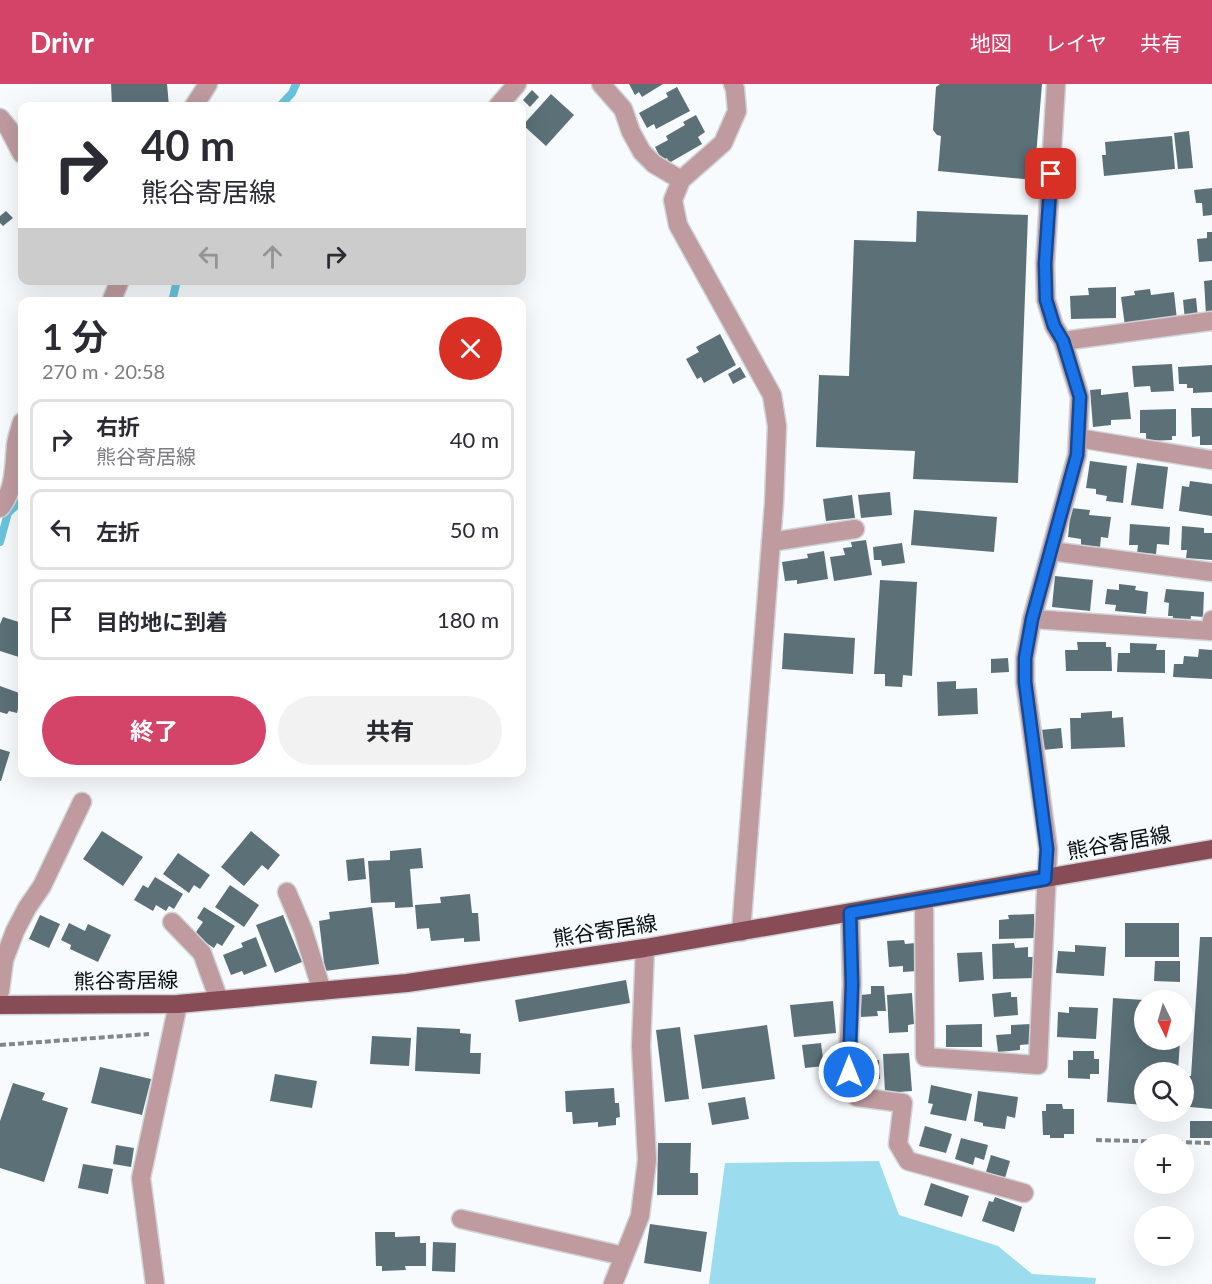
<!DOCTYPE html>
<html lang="ja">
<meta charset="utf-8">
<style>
body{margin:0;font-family:Lato,"Noto Sans JP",sans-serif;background:#f2f2f3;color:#2b2b33;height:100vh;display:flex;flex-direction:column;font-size:22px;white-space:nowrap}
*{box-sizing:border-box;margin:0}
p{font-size:20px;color:#7c7c81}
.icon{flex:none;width:33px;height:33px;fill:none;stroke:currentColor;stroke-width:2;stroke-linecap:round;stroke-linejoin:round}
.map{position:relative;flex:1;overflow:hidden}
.drawer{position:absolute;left:18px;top:213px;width:508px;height:480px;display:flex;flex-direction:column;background:#fff;border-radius:12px;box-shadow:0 6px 24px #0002}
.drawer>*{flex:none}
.hud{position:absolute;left:18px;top:18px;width:508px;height:183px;border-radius:12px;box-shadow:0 6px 24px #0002;background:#fff;color:#2b2b33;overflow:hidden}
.needle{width:39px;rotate:175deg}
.controls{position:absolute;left:1134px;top:906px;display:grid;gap:12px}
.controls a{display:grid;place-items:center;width:60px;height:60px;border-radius:50%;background:#fff;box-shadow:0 6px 24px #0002;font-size:30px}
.pin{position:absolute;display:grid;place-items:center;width:51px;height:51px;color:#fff;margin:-26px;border-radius:12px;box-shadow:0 3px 9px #0006}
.me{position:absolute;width:66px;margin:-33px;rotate:0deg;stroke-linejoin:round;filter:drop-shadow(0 0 4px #0008)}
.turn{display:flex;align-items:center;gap:21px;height:126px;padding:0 24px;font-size:27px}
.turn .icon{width:78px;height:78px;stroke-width:2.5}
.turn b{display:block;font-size:42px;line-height:51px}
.lanes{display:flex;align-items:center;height:57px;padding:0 24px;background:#0003;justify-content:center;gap:30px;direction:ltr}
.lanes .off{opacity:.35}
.round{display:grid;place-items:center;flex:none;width:63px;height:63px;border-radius:32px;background:#f2f2f3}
.overview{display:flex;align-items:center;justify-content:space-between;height:102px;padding:0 24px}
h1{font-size:36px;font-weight:700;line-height:45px}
.primary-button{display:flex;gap:12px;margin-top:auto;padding:12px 24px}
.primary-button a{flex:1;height:69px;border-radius:36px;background:#d44468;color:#fff;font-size:24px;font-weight:700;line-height:69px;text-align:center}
.primary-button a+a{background:#f2f2f3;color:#2b2b33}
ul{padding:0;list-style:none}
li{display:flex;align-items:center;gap:18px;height:81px;margin:0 12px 9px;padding:0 12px;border:3px solid #e1e1e2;border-radius:12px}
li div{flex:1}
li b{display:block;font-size:22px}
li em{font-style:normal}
header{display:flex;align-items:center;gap:36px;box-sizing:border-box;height:84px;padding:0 30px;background:#d44468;color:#fff}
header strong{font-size:28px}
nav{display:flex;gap:33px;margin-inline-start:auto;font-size:21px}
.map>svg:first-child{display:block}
.green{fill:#9bdcef}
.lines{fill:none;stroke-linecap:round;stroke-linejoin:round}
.stream{stroke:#69c4de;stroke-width:8}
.building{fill:#5b7177}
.minor-casing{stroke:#d0d5d7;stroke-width:21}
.major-casing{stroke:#d0d5d7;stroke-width:21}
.path{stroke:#828789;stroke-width:4;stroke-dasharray:6 3;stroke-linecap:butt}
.minor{stroke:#bf9ba0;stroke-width:18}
.major{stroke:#874c56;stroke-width:18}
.route-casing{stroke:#114b97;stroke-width:15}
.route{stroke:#1a73e8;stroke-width:10}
.labels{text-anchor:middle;stroke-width:5;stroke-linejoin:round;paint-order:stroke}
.street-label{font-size:21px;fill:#050d0f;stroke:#f7fbfd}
</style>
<header>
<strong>Drivr</strong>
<nav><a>地図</a><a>レイヤ</a><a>共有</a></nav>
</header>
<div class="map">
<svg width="1212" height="1200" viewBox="0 0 1212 1200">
<rect width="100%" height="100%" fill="#f7fbfd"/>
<path class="green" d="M879 1077 899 1131 998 1162 1032 1190 1096 1194 1095 1200H709L725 1079Z"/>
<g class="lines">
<g class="stream">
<path d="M280 22 292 9 296 0"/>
<path d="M172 218 177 196"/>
<path d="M0 458 8 429 22 416"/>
</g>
</g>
<g class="building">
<path d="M111 0H167L169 22H112Z"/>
<path d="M629 0H663L642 13 639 8 635 11Z"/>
<path d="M940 0H1042L1034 96 938 87 941 52 937 51 933 46 936 3Z"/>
<path d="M677 3 690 27 656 45 654 40 647 44 639 29 668 13 666 9Z"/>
<path d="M532 6 539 13 530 23 523 16Z"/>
<path d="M551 10 574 31 546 62 523 41Z"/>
<path d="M696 31 705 48 698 53 702 60 669 79 667 74 662 77 655 63 668 56 666 52 685 41 683 38Z"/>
<path d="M1189 47 1193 84 1178 85 1174 49Z"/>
<path d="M1172 52 1175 85 1104 92 1102 71H1106L1105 58Z"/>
<path d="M1212 104V131L1203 132 1202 119H1196L1194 106Z"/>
<path d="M6 127 13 134 3 142 0 139V132Z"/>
<path d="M917 127 1028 131 1018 399 913 395 915 367 816 363 819 291 849 292 854 156 916 158Z"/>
<path d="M1207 148H1212V177L1199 178 1197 155 1207 154Z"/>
<path d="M1212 196V230H1206L1204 197Z"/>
<path d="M1116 203V234L1071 235 1070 212 1089 211 1088 204Z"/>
<path d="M1150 205 1151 211 1174 208 1177 236 1125 242 1121 213 1135 211 1134 207Z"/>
<path d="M1196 214 1198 234 1185 236 1183 216Z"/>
<path d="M720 250 736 281 704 299 701 293 697 295 686 275 699 268 696 263Z"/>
<path d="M1172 280 1174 307 1151 308 1150 302 1134 303 1132 282Z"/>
<path d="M1212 281V308L1193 309V304H1187V300H1179L1178 283Z"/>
<path d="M740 283 746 293 733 300 728 290Z"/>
<path d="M1101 305V311L1128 308 1131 335 1111 336V341L1093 343 1090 306Z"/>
<path d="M1191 324H1212V361H1200V352L1192 353Z"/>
<path d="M1176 325V352H1172V356L1146 357V349H1140V326Z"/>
<path d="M1090 377 1127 382 1123 419 1106 417 1107 412 1096 410V405L1086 404Z"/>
<path d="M1137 379 1168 383 1163 425 1131 421Z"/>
<path d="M1190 397 1212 400V432L1179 427 1182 402 1189 403Z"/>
<path d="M890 408 892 431 861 434 858 411Z"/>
<path d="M852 411 855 434 826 437 823 415Z"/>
<path d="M1071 424 1090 426 1089 431 1111 433 1108 454 1101 453 1100 463 1081 461V455L1068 453Z"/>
<path d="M914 426 997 433 994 468 911 461Z"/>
<path d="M1130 440 1170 443 1169 461 1157 460 1156 470 1137 469 1138 461H1129Z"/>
<path d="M1182 442 1204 444V449H1212V476L1186 474 1187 466H1181Z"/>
<path d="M866 456 872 491 834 497 830 473 845 471 843 464 852 463 851 458Z"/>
<path d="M902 459 905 479 882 482 881 476H874L873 463Z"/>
<path d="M824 467 828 495 797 500V496L785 497 782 478 808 474 807 470Z"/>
<path d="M1055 492 1093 496 1090 527 1052 523Z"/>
<path d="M880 496 917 498 912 592 903 591 902 603 885 602V590H874Z"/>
<path d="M1119 500 1136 502 1135 506 1148 508 1146 530 1115 527 1116 521 1105 520 1107 505 1119 506Z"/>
<path d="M1166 505 1204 508 1203 533 1191 532 1190 539 1172 538 1173 532H1168L1169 519 1164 518Z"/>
<path d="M3 533 22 539V574L0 567V540Z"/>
<path d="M784 549 855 554 853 590 782 585Z"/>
<path d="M1077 558H1106V563H1111L1112 587H1066L1065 566H1078Z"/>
<path d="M1130 559 1157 560 1156 566H1165V589L1117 588 1118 569H1130Z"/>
<path d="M1199 565 1212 566V595L1173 593 1174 580H1183L1184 572 1198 573Z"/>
<path d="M1008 574 1009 588 991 589V575Z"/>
<path d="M956 597V605L977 604 978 630 938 632 937 598Z"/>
<path d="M0 602 22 610 17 629 9 627 7 630 0 628Z"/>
<path d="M1112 627V634L1123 633 1125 663 1071 665 1070 634H1081V629Z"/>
<path d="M1061 644 1063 664 1042 666 1040 646Z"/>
<path d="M0 665 10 668 1 697H0Z"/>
<path d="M102 747 143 773 123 802 83 775Z"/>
<path d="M251 747 280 771 268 786 262 781 244 802 221 783Z"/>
<path d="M421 764 423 784 410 785 413 823 395 824V818L371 819 368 777 390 776V767Z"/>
<path d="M178 769 210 791 200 805 194 801 189 809 163 790Z"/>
<path d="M364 774 366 795 348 797 346 776Z"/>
<path d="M155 793 183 810 174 825 169 822 166 827 156 821 153 827 134 816 143 801 148 804Z"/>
<path d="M230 801 259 821 244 843 215 823Z"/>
<path d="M470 810 472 829H478L480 857 464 858V854L431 857 429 844 417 845 415 821 441 819 440 813Z"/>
<path d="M204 823 235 842 222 862 217 859 214 864 194 851 203 838 197 834Z"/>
<path d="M372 823 379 880 325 887 319 837 330 835 329 828Z"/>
<path d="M1034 830 1035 854 999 855V836L1009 835 1008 831Z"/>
<path d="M40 831 60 840 49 864 29 855Z"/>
<path d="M283 831 302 878 275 889 256 841Z"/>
<path d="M69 839 85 847 88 840 111 851 98 878 70 865 71 861 61 856Z"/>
<rect x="1125" y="839" width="54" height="34"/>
<path d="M256 853 267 882 244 891 242 887 231 891 223 871 243 863 241 859Z"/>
<path d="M1200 853H1212V1025L1190 1023 1191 1012 1184 1011V992H1191Z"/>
<path d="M904 856 905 860 915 859 917 887 903 888V882L889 883 887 857Z"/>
<path d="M1014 859 1015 864 1028 863V873H1033L1034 894 993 895 992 860Z"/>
<path d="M1075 861 1106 863 1104 892 1056 889 1058 867 1075 868Z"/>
<path d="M982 868 984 896 959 898 957 869Z"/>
<path d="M1155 877H1180V898L1154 897Z"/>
<path d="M626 896 630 919 519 938 515 916Z"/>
<path d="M871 902H884L886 927H877L878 932 861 933 860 911 871 910Z"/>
<path d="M1011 908V913H1017L1018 931 994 933 992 910Z"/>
<path d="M912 909 914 940 908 941V948L889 949 887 911Z"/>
<path d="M1113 914 1144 916V956H1180L1178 988H1144V1021L1107 1018Z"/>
<path d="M833 917 836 949 794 953 790 921Z"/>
<path d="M1069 923 1098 924 1096 955 1057 953 1058 928 1069 929Z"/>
<path d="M982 940V963H946V941Z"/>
<path d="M1031 940 1032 960 1020 961V966L998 968 996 951 1011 950V941Z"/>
<path d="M767 941 775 995 702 1005 694 951Z"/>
<path d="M417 943 460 945V949L471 950 470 969H481L480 990 415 987Z"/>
<path d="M680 943 689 1015 665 1018 656 946Z"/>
<path d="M372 952 411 954 409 982 370 980Z"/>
<path d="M821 959 824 982 805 984 802 961Z"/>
<path d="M1073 967H1094V975H1099V990H1090V995L1068 994V976H1073Z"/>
<path d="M909 969 912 1007 885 1009 883 970Z"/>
<path d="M879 976 880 995 859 996 858 977Z"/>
<path d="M100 983 151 995 142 1031 91 1019Z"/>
<path d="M275 990 317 997 312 1024 270 1017Z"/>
<path d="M13 999 45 1009 42 1016 68 1024 44 1098 0 1084V1037Z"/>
<path d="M931 1001 972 1010 966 1037 930 1030 933 1020 928 1019Z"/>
<path d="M614 1004 615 1019H619L620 1033 616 1034V1041L598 1043V1038L573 1040 572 1028H566L565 1007Z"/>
<path d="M978 1007 1018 1013 1015 1034 1007 1032 1005 1045 983 1042V1039L974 1037Z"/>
<path d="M745 1013 749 1035 712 1041 708 1019Z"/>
<path d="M1046 1020H1062L1063 1025H1074V1050H1064V1054H1050V1051H1043L1042 1027H1046Z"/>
<rect x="1190" y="1037" width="22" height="17"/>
<path d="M925 1042 952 1050 946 1069 919 1062Z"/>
<path d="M961 1054 988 1061 984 1076 975 1073 973 1081 955 1075Z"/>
<path d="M658 1059H691L690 1089H698V1111H657Z"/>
<path d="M116 1061 134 1064 131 1083 113 1080Z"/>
<path d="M991 1071 1010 1077 1005 1094 986 1088Z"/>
<path d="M83 1080 113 1085 108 1110 78 1104Z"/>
<path d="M931 1099 969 1112 962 1133 924 1121Z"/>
<path d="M995 1113 1022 1123 1014 1148 982 1137 989 1117 993 1118Z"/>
<path d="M650 1140 707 1148 701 1188 644 1179Z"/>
<path d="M375 1148H395V1153L420 1152V1159H426V1182H405L406 1186 382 1187V1182H376Z"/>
<path d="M433 1158 456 1159 455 1188 432 1187Z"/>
</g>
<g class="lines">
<g class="minor-casing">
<g id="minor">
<path d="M601 0 623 25 631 48 642 68 654 80 681 96"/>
<path d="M733 0 735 5 737 27 723 59 681 96 673 116 678 141 772 311 777 342 774 419 741 848"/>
<path d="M194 22 208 0"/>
<path d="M498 22 517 0"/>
<path d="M0 34 9 45 22 70"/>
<path d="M111 218 120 196"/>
<path d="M1063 257 1212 237"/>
<path d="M1078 354 1212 376"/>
<path d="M0 424C15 406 14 383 16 361 17 353 20 345 22 338"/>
<path d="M771 458 855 445"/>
<path d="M1051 467 1212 488"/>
<path d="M1032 535 1211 547 1212 536"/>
<path d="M287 808 303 846 322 907"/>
<path d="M924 816 925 973 1038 981 1048 765 1025 598V574L1032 535 1077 371 1080 313 1063 257 1054 242 1046 216 1045 181 1056 0"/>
<path d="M850 829 852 900 848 971 850 1005 857 1013 903 1019 898 1060 908 1077 1024 1109"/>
<path d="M172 838 202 869 219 916"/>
<path d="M0 907 4 876 15 847 27 824 42 802 82 718"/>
<path d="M461 1135 624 1172"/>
<path d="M155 1200 141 1094 178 920"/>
<path d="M613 1200 640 1132 647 1076 641 962 645 864"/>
</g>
</g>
<g class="major-casing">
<path id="major" d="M0 921 178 920 407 899 645 864 1212 765"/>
</g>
<g class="path">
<path d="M0 961 149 950"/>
<path d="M1096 1056 1212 1059"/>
</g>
<use href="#minor" class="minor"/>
<use href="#major" class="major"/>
</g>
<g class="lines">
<g class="route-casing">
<path id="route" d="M849 988 852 900 850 829 1045 795 1047 765 1025 598V574L1032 535 1077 371 1080 313 1063 257 1054 242 1046 216 1045 180 1051 90"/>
</g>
<use href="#route" class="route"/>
</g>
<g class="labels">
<g class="street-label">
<text transform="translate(1119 759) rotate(-10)" y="7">熊谷寄居線</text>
<text transform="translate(605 847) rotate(-9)" y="7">熊谷寄居線</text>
<text transform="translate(126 897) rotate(-1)" y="7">熊谷寄居線</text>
</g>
</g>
</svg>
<div class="controls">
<a><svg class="needle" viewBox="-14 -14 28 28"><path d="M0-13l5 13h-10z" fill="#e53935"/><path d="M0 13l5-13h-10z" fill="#7c7c81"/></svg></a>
<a><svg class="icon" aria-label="search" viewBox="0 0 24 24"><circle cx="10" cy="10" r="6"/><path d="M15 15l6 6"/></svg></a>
<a>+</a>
<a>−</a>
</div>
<div class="pin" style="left:1051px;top:90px;background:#d93025"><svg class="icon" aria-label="arrive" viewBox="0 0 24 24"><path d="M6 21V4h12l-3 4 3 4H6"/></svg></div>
<svg class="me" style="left:849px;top:988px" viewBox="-20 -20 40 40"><circle r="17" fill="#1a73e8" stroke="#fff" stroke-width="3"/><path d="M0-11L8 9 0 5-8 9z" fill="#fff"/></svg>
<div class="hud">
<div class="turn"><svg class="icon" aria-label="right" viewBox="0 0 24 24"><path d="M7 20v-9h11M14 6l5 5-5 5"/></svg><div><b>40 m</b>熊谷寄居線</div></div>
<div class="lanes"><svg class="icon off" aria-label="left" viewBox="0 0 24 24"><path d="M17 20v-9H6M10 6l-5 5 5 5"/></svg><svg class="icon off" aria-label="ahead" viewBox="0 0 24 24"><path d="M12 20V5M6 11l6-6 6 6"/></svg><svg class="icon" aria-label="right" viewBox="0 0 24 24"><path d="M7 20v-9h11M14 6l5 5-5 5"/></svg></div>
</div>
<section class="drawer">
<div class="overview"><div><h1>1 分</h1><p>270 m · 20:58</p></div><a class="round" style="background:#d93025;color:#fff"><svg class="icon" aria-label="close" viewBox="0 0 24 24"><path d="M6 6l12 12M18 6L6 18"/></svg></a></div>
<ul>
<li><svg class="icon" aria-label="right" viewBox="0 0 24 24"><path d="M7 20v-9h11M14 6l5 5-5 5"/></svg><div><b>右折</b><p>熊谷寄居線</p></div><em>40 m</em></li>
<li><svg class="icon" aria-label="left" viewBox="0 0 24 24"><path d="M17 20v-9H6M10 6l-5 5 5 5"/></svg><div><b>左折</b></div><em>50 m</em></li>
<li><svg class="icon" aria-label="arrive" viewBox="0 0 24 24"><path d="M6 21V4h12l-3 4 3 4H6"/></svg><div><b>目的地に到着</b></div><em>180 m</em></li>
</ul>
<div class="primary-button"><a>終了</a><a>共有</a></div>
</section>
</div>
